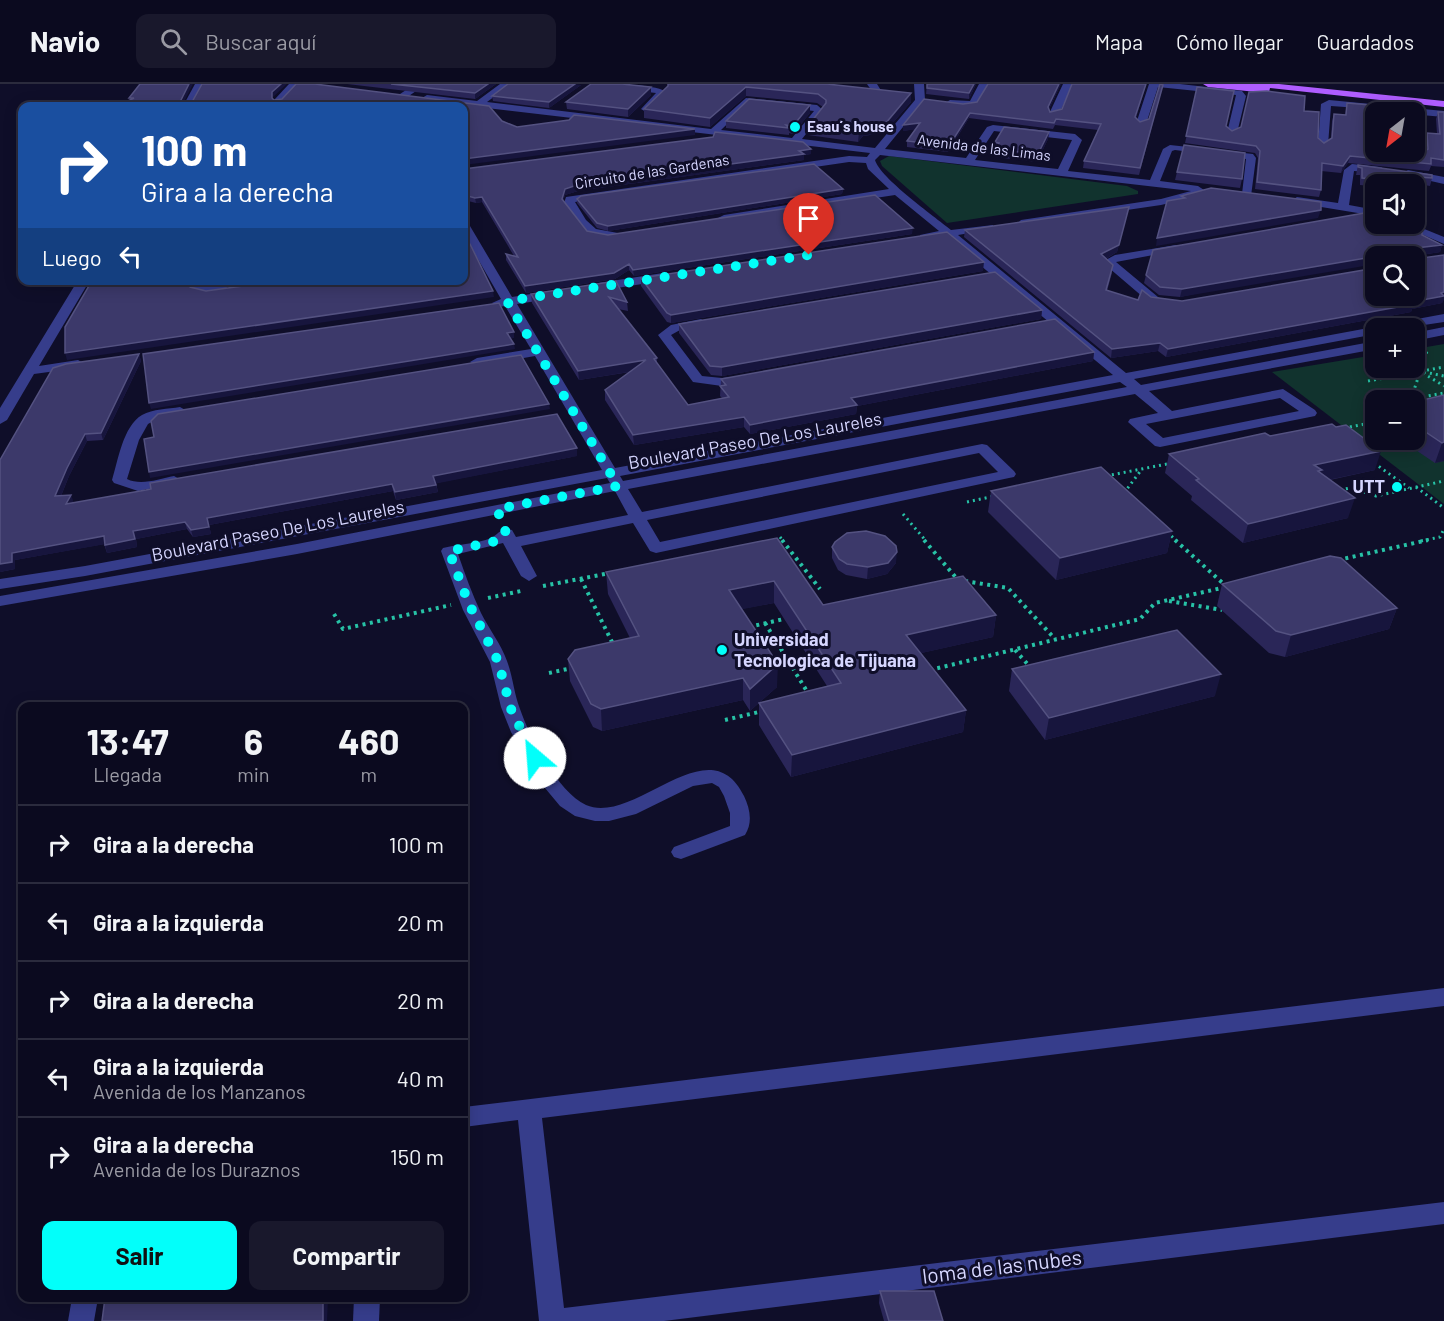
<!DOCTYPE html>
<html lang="es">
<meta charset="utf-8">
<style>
body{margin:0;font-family:Barlow,sans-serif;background:#19182c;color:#f1f3f6;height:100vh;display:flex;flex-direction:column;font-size:22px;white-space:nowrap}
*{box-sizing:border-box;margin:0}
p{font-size:20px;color:#9a9aa4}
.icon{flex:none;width:33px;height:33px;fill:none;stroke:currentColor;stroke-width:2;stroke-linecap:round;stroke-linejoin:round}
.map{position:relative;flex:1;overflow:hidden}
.sheet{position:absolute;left:18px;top:618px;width:450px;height:600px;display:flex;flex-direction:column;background:#0b0a1f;border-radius:12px;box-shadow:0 3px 15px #0003,0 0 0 2px #2b2b3d}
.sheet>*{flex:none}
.hud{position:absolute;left:18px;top:18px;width:450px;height:183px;border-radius:12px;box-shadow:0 3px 15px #0003,0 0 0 2px #2b2b3d;background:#1a4fa0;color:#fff;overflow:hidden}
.needle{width:39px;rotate:211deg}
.fabs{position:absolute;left:1365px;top:18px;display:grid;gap:12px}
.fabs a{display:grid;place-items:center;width:60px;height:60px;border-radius:12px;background:#0b0a1f;box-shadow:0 3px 15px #0003,0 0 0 2px #2b2b3d;font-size:30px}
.pin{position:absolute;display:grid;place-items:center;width:51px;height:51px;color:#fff;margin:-62px -26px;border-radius:50% 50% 50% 0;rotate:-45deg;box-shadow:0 0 6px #0007}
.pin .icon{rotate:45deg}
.me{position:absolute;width:66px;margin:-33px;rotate:333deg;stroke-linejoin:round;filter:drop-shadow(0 0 4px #0008)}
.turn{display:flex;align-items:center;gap:21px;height:126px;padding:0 24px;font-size:27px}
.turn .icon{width:78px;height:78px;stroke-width:2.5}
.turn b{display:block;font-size:42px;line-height:51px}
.then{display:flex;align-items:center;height:57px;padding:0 24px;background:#0003;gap:12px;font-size:22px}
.eta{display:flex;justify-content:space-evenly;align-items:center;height:102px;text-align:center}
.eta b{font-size:36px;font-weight:700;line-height:42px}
.cta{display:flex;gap:12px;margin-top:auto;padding:12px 24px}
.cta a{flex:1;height:69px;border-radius:12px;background:#02fffa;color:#111;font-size:24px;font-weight:700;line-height:69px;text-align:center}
.cta a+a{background:#19182c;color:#f1f3f6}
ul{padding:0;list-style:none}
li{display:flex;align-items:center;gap:18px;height:78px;padding:0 24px;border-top:2px solid #2b2b3d}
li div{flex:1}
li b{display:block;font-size:22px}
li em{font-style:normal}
header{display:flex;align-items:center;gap:36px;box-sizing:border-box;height:84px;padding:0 30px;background:#0b0a1f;border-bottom:2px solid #2b2b3d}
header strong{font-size:28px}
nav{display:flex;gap:33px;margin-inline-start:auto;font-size:21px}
.search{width:420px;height:54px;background:#19182c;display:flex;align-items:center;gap:15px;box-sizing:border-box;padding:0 21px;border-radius:12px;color:#9a9aa4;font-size:22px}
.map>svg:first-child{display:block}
.green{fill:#11332e;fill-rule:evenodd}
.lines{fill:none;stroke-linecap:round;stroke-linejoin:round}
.path-far1{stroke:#27c2a6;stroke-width:3;stroke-dasharray:2 4;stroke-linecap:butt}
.path{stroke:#27c2a6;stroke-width:4;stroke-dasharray:3 4.5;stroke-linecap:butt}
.minor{fill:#363d8b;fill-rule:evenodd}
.major{fill:#af5dff;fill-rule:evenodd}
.wall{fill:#2a2658}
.shaded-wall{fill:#17153d}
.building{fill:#3c396a;stroke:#545281;stroke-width:1.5}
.route{stroke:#02fffa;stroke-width:10;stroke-dasharray:0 18}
.poi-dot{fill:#02fffa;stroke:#0f0e29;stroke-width:2}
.labels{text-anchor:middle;stroke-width:6;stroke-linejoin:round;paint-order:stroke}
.far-poi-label{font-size:15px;font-weight:bold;fill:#d6d6ff;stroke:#0f0e29;text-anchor:start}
.far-street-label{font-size:15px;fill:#d6d6ff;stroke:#0f0e29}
.street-label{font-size:18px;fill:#d6d6ff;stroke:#0f0e29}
.poi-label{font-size:18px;font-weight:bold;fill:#d6d6ff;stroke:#0f0e29;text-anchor:end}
.near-street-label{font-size:21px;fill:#d6d6ff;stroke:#0f0e29}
</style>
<header>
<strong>Navio</strong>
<div class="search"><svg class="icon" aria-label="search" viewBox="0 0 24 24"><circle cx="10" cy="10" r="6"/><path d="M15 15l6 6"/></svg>Buscar aquí</div>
<nav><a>Mapa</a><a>Cómo llegar</a><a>Guardados</a></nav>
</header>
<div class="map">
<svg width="1444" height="1237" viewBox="0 0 1444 1237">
<rect width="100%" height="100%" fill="#0f0e29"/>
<g class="green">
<path d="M889 72 1127 102 1138 107V110L947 139 882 82 880 77Z"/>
<path d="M1444 260V420L1272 288 1375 271 1376 284H1414L1415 265ZM1376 316H1414V356H1376Z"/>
</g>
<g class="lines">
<g class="path-far1">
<path d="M1402 284 1417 286"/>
<path d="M1424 288 1444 292"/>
<path d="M1423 289 1444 302"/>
<path d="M1368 297 1444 283"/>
<path d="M1411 315 1427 267"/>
<path d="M1411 315 1444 309"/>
<path d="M1344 344 1376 338"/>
<path d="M1374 379 1409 404"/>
<path d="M1106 392 1172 379"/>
<path d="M1416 403 1444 424"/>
<path d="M1340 406 1350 404 1376 412 1444 397"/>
<path d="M1124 409 1142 385"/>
<path d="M967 418 995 412"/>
<path d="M903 430 926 457"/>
<path d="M1167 448 1177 457"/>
<path d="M780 453 783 457"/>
<path d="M1421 457 1440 453 1444 445"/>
</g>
<g class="path">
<path d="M782 456 820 505"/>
<path d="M924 456 958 496"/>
<path d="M1175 456 1226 502"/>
<path d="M1338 476 1428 456"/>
<path d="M581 495 614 562"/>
<path d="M965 497 1008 504 1055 555"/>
<path d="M543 502 610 489"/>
<path d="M488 514 521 507"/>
<path d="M1169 517 1222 526"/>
<path d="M334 530 343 545 451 521"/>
<path d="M765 539 808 609"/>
<path d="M749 543 788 534"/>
<path d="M1015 566 1031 584"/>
<path d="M930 586 1140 535 1155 519 1226 503"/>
<path d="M549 589 572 584"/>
<path d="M725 636 763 627"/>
</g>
<g class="minor">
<path d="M195 0H205L191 22H183Z"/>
<path d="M289 0H299L281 19H275V15Z"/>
<path d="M415 0H426L406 14 404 22H396L394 18 400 10Z"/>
<path d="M500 0H511L487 18 711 45 746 14 817 21 824 27 802 55 875 64 915 16 914 0H924L925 16 885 65 966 74 987 43 993 41 1075 50 1082 56 1068 87 1150 96 1163 65 1170 61 1253 70 1256 74 1251 112 1247 113 1242 110 1246 75 1175 66 1172 67 1160 97 1198 102 1207 108 1206 110 1161 121 1025 141 1019 138 1021 136 1161 115 1191 107 880 71 875 76C880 94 934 132 951 146L993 141V145L958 151 1126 289 1444 230V238L1404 244H1376V250L1134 295 1141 301 1376 257V265L1149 307 1172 327 1283 305 1315 326 1317 329 1315 332 1160 363 1155 362 1128 338 1130 335 1158 329 1135 310 628 405 642 428 982 360 987 361 1014 387 1016 390 1014 393 1009 394 656 469 650 467 633 439 521 462 537 492 529 497 521 492 503 459 458 470C465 490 472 510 481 529 489 545 501 560 507 577 513 593 514 610 520 625 530 654 558 708 586 721 635 742 709 640 744 712 750 725 753 738 745 751L681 775 674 773 671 768 674 763 730 742V729L724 712 719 703 712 699 693 702 636 730 609 737H595L575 732 560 722 540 698 511 648 501 623 490 578 463 526 441 467 443 464C458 460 477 460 491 454 499 450 501 443 512 446L516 453 628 431 615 407 297 470 0 522V512L297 460 610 399 607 394 85 492 0 505V495L85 482 602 386 535 272 477 282 470 278 477 274 531 265 505 222 498 223 492 219 501 215 464 151V139L470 142 512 213 556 206 562 210 556 214 517 220 615 384 1113 291 946 153 920 155V151L939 147 895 111 724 137 718 134 724 131 889 105 868 85 866 79 849 78 575 118 586 136 596 145 618 149 620 151C597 169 576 137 565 121L564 119 566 113 849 72 867 73 870 69 427 17 422 14 427 11 477 17ZM748 20 814 27 792 54 721 46ZM994 47 1072 56 1058 85 975 76ZM1120 298 1127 303 623 397 620 392ZM1280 314 1299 327 1163 354 1146 340ZM979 369 998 388 660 458 647 436Z"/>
<path d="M599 0C613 0 660 0 667 9L646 28 641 25 656 9 604 3Z"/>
<path d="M867 0H877L882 8 874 10Z"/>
<path d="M979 0H989L976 22H950L945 19 950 16 970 17Z"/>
<path d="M1063 0H1073L1059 30 1051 32 1049 30Z"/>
<path d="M1149 0H1180L1242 7 1246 12 1237 49 1232 52 1227 49 1236 11 1158 3 1146 40 1138 42 1136 40Z"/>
<path d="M1329 16 1444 27V33L1421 31 1424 72 1419 75 1414 72V28L1331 22 1328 61 1323 64 1318 61 1321 20Z"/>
<path d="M1352 80 1381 83 1386 86 1381 89 1354 87 1349 121 1376 126V132L1297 119 1292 116 1297 113 1338 119 1344 86Z"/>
<path d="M1408 86 1444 93V100L1404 91 1403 89Z"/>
<path d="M1398 140H1412L1444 153V160Z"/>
<path d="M1176 161 1182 164 1180 166 1116 178 1158 213 1168 219 1162 223 1150 219 1102 178 1115 171Z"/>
<path d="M663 189 667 190V196L592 208 586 204 592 200Z"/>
<path d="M78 196H90L39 282 78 276 85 280 78 284 34 290 7 336 0 340V324Z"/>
<path d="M192 196H204L203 202C211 204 222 198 229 205L227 208 207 211 192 207 190 204Z"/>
<path d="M701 235 707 239 705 242 680 246 671 251 702 292 722 294 750 291 752 294 750 297 722 302 693 298 658 251 671 241Z"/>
<path d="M1444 243V251L1414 257V249Z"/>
<path d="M180 323 187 327 185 330 159 334 148 340 139 356 127 395C141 402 159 395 174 392L181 396 179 399 138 407 114 399 112 396C118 377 123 342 142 331 153 325 168 325 180 323Z"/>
<path d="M1444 904V922L542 1034 564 1224 1444 1118V1140L664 1237H539L518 1036 464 1043V1023Z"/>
<path d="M72 1214H98L94 1237H68Z"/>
<path d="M354 1214H380L379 1237H353Z"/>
</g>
<path class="major" d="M1203 0H1279L1444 17V23L1270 4 1269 8 1266 9 1208 3Z"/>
</g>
<g class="wall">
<path d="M347 0H496L475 15Z"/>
<path d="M668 0 911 9V18L884 49 863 52 858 58 808 51V42L823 23 817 19 746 12 710 43 644 34V25L668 2Z"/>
<path d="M927 0H976L969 15 926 10Z"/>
<path d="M988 0H1061L1049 25 1050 28 1146 0 1136 34 1140 38 1149 35 1163 1 1139 91 1083 84 1084 77 1098 46 1055 41 1053 45 969 34 948 68 907 63V57L915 45 903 47V41L977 18Z"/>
<path d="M581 1 549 24 493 17 492 12Z"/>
<path d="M651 3V11L628 33 567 25 566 18Z"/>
<path d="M1197 3 1226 42 1232 47 1304 27 1318 54 1324 59 1331 55 1332 37 1334 30 1345 31 1347 19 1376 68 1420 70 1426 66 1425 56 1427 49 1437 50 1436 35 1438 28H1444V83L1431 82 1429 87 1348 79 1341 89 1321 87V106L1319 113 1255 105 1258 74 1255 69 1185 59Z"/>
<path d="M810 21V29L793 50 789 49V51L726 44V37Z"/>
<path d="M1049 48 1048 55 1037 78 994 73 995 58Z"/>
<path d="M811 65V70L804 71V76L578 107 565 111 563 117 587 147 608 151 912 150 634 192 629 186 615 195 526 209 506 176V170L514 172 482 118 476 119 464 116V85Z"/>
<path d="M1358 81 1432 94 1430 102 1418 100 1421 133 1418 140H1413H1414V100H1376V124L1370 122V102L1360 101V91H1356Z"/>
<path d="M1177 88 1242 95 1240 104 1175 96Z"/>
<path d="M843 105 842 110 608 147 597 144 577 119V115Z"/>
<path d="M1129 123 1117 168 1106 175 1112 189 1107 207 1138 216 1151 213 1182 217 1376 184 1414 172H1376L1180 213 1159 211 1144 199 1146 191 1422 151 1442 161 1440 168 1415 172V175L1443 216 1442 219 1412 225 1411 228 1166 273 1158 267 1111 274 964 153 965 146Z"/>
<path d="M983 187 671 239 667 238 641 202V194Z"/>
<path d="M616 197 627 218 628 227 618 225 657 274V279L688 321 722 314 720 312 721 295 1094 268 1093 277 857 322 856 330 750 350 744 343 634 361 605 316V306L630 288 579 296 532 219 531 210Z"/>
<path d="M1042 226 1041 235 722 292 711 291 679 249V240Z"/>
<path d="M139 270 141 277 103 356 87 357 69 392 61 412 73 419 577 372 436 399 438 408 396 416 393 407 209 441 211 450 193 453 187 445 136 455 137 463 107 469 104 460 15 476V485L0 488 53 284Z"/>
<path d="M1444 311V377L1435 379 1401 356H1414V318Z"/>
<path d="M1270 352 1375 386 1330 396 1348 434 1243 459 1191 416 1192 412 1165 389 1169 370Z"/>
<path d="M991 407 1172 447 1167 469 1056 496 988 428Z"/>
<path d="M777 454 823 521 996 531 993 553 921 569 966 626 963 648 791 693 759 641V619L827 602 774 519 741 525 777 603 750 627 743 616 602 647 593 643 570 597 568 575 630 554 608 510 606 488Z"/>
<path d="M832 463 896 479 887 490 867 495 846 491 838 486 832 474Z"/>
<path d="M1222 500 1397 524 1389 545 1285 573 1269 569 1217 522Z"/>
<path d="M1012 585 1215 612 1045 656 1009 607Z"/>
<path d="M880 1207 943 1237H884L879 1219Z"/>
</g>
<g class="shaded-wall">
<path d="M189 0H193L182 22 180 18Z"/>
<path d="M281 0H287L273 13V19L272 14V8Z"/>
<path d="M488 0H496L475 15V9Z"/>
<path d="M575 0 581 1 549 24V18Z"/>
<path d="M974 0H976L969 15V9Z"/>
<path d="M1059 0H1061L1047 29 1048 23Z"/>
<path d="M1146 0 1145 5 1134 39 1135 33Z"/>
<path d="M651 3V11L628 33V25Z"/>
<path d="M746 3V12L710 43V34Z"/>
<path d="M911 9V18L884 49 863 52 858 58 859 48 864 43Z"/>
<path d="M810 21V29L793 50V42Z"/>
<path d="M970 29 969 34 948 68 949 62Z"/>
<path d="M920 39 919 45 903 47V41Z"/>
<path d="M695 45V51L464 81V82V75Z"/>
<path d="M1049 48 1048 55 1037 78 1038 70Z"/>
<path d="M811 65V70L804 71V76L578 107 565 111 562 120V115L565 105 577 101Z"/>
<path d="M1350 72 1348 79 1341 89 1343 82Z"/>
<path d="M843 105 842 110 608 147V142Z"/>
<path d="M482 113V118L476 119 475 114Z"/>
<path d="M1129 123 1117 168 1100 178 1101 170Z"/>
<path d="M1321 126 1318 134 1156 162 1157 154Z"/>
<path d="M913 144 912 150 634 192 633 186Z"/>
<path d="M1442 161 1440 168 1414 172 1416 164Z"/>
<path d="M1376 172V180L1180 213 1182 205Z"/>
<path d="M984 178 983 187 671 239V231Z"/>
<path d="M629 180V186L615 195 526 209 525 202Z"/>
<path d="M206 196H238L207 201Z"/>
<path d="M493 207 494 213 67 276 65 269Z"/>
<path d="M1444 208V216L1442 219 1412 225 1411 228 1166 273 1168 265 1411 218Z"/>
<path d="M1042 226 1041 235 722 292V283Z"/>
<path d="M514 248V254L508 255 507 249Z"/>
<path d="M1160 259 1158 267 1111 274 1112 265Z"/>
<path d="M514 260 515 265 151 325 149 319Z"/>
<path d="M1094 268 1093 277 857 322 856 330 750 350V341L851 314Z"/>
<path d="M139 270 141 277 103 356 101 349Z"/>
<path d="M646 276 647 285 579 296 578 287Z"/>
<path d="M549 320 550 325 150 394 149 388Z"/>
<path d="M744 333V343L634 361 633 351Z"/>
<path d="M85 350 87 357 69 392 58 419 55 412 67 384Z"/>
<path d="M1444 358V377L1435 379 1442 359Z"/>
<path d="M577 364V372L434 400 433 392Z"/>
<path d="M1381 367 1375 386 1318 398 1314 381Z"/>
<path d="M392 400 393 407 209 441 211 450 193 453 191 446 207 434Z"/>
<path d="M436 401 438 408 396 416 395 408Z"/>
<path d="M71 411 74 419 66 420Z"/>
<path d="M1355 414 1348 434 1243 459 1248 440Z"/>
<path d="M185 438 187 445 136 455 137 463 107 469 105 461 133 447Z"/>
<path d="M1172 447 1167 469 1056 496 1060 474Z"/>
<path d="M104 452 106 460 15 476V485L0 488V480L12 469Z"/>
<path d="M897 468 896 479 887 490 867 495 868 483Z"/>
<path d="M774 497V519L728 528 729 506Z"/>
<path d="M1397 524 1389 545 1285 573 1291 551Z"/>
<path d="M996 531 993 553 904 573 906 551Z"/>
<path d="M778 580 777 603 750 627V605Z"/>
<path d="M1221 590 1215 612 1045 656 1049 634Z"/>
<path d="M743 594V616L602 647 601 625Z"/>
<path d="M966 626 963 648 791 693 792 671Z"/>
<path d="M323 1214H328L327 1237H323Z"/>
</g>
<g class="building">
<path d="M140 0H189L180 18H192L202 0H281L272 8V14L274 16 282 15 296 0H315L489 22 502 37 517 43 569 36 574 31 695 45 464 75V22H118L134 14H129Z"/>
<path d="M391 0H488L475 9Z"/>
<path d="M508 0H575L549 18 492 12Z"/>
<path d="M591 0H622L651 3 628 25 566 18Z"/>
<path d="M668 0H827L911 9 885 40 864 43 859 48 808 42 826 19V16L818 10 746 3 710 34 644 25 668 2Z"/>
<path d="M927 0H974L969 9 927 4Z"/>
<path d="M988 0H1059L1048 23 1050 28 1062 25 1072 0H1146L1135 33 1140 38 1149 35 1160 0 1163 1 1140 84 1084 77 1101 40 1056 35 1054 39 970 29 949 62 907 57 920 39 903 41 924 15 963 20 977 18Z"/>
<path d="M1197 3 1234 7 1226 42 1232 47 1241 43 1249 8 1267 7 1305 12 1304 27 1319 28 1318 54 1324 59 1332 54 1334 30 1346 31 1347 19 1394 23V28H1376V68H1414V65L1420 70 1428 65 1427 49 1440 50 1438 28H1444V76L1431 74V80L1350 72 1343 82 1322 79 1321 106 1257 98 1260 67 1256 62 1186 52Z"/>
<path d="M749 15 810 21 793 42 786 41 789 44 726 37Z"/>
<path d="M1004 43 1049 48 1038 70 995 65 999 59 995 58Z"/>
<path d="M715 48 803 58 811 65 799 67 804 70 577 101 565 105 562 115 587 147 608 151 875 111 913 144 633 186 629 180 614 189 525 202 506 170 518 173 482 113 475 114 464 111V85L713 53Z"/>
<path d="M1184 61 1245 69 1242 95 1177 88Z"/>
<path d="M814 80 843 105 608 142 597 139 577 115 581 112Z"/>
<path d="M1358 81 1432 91V94L1418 93 1421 133 1414 132V100H1376V116L1372 115V95L1362 94V84L1358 83Z"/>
<path d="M1211 104 1321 118V126L1157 154 1167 117 1185 114 1181 112Z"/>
<path d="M1129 123 1119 161 1101 170 1113 181 1106 206 1138 216 1142 206 1151 213 1182 217 1376 184V212H1414V172H1378L1182 205 1160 203 1146 191 1153 166 1376 127V140H1412L1422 144V151L1442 161 1416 164 1415 175 1444 171V208L1441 209 1444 212 1411 218 1414 220 1168 265 1160 259 1112 265 965 146Z"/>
<path d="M947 148 984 178 671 231 667 229 641 194Z"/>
<path d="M464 158 470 160 493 207 65 269V243L90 200H103L105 196H187L190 203 206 207 286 196H464Z"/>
<path d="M995 188 1042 226 722 283 710 282 679 240Z"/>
<path d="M616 197 627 218 609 213 657 274 654 275 688 321 729 313 720 302 726 301 721 295 1055 235 1094 268 851 314 857 321 775 336 750 341 744 333 633 351 605 306 646 276 578 287 531 210Z"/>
<path d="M499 219 514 248 507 249 514 260 149 319 143 270Z"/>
<path d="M139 270 101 349 85 350 67 384 55 412 71 411 66 420 146 406 151 405 150 399 557 330 577 364 433 392 436 401 395 408 392 400 207 434 209 443 191 446 185 438 133 447 135 455 105 461 104 452 12 469V478L0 480V376L53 284 66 280Z"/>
<path d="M521 271 549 320 149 388 144 355 154 353 151 337 158 330Z"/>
<path d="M1444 311V358L1442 359 1414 340V318Z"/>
<path d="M1332 340 1336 343 1346 341 1381 367 1314 381 1322 386 1318 387 1355 414 1248 440 1196 396 1199 395 1169 370 1265 349 1270 352Z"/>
<path d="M1101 383 1172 447 1060 474 991 407Z"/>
<path d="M866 447 885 452 896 462 897 468 888 479 868 483 847 480 839 475 832 463 835 458 847 449Z"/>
<path d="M777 454 823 521 963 492 996 531 906 551 966 626 792 671 759 619 841 599 774 497 729 506 778 580 750 605 743 594 601 625 591 620 568 575 575 566 639 552 606 488Z"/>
<path d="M1330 472 1341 474 1397 524 1291 551 1276 547 1222 500Z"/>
<path d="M1177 546 1221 590 1049 634 1012 585Z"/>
<path d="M880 1207H934L943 1237H889Z"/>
<path d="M105 1214H323V1237H102Z"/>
</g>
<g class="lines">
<path class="route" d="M535 674 511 625 498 577 468 518 449 467 497 457 506 449 497 425 618 402 507 217 809 171"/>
</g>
<g class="poi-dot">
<circle cx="795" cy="43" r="6"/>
<circle cx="1397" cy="403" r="6"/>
<circle cx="722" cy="566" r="6"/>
</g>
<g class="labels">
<g class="far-poi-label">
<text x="807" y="48">Esau´s house</text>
</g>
<g class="far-street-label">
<text transform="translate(984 64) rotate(7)" y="5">Avenida de las Limas</text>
<text transform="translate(652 88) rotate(-9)" y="5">Circuito de las Gardenas</text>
</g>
<g class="street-label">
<text transform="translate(755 357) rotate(-10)" y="6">Boulevard Paseo De Los Laureles</text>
<text transform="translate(278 447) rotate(-11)" y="6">Boulevard Paseo De Los Laureles</text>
</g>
<g class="poi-label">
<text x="1385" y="409">UTT</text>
<text x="734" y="562" text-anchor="start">Universidad<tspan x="734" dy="21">Tecnologica de Tijuana</tspan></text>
</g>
<g class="near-street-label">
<text transform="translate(1002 1183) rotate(-7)" y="7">loma de las nubes</text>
</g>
</g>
</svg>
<div class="fabs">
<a><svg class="needle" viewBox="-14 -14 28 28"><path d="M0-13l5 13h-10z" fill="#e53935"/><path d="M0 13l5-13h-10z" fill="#9a9aa4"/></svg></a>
<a><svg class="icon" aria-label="sound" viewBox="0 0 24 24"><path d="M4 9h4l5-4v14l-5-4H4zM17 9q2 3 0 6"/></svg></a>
<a><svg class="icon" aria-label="search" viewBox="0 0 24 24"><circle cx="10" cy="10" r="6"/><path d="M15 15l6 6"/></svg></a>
<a>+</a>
<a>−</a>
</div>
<div class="pin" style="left:809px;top:171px;background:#d93025"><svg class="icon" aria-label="arrive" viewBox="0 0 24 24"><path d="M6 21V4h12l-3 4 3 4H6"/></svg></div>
<svg class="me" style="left:535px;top:674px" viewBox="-20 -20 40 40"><circle r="19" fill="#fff"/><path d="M0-13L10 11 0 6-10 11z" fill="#02fffa"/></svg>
<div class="hud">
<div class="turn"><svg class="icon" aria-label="right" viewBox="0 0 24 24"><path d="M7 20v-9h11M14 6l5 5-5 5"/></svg><div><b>100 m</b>Gira a la derecha</div></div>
<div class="then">Luego<svg class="icon" aria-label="left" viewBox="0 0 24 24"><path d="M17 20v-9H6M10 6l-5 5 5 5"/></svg></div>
</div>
<section class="sheet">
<div class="eta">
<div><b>13:47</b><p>Llegada</p></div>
<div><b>6</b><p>min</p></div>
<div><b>460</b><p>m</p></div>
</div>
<ul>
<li><svg class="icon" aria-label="right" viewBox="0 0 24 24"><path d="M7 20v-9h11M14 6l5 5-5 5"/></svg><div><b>Gira a la derecha</b></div><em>100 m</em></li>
<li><svg class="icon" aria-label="left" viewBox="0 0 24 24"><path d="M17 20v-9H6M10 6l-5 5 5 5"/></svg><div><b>Gira a la izquierda</b></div><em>20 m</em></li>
<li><svg class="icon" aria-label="right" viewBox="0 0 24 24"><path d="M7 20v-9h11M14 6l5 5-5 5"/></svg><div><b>Gira a la derecha</b></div><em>20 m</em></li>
<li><svg class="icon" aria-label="left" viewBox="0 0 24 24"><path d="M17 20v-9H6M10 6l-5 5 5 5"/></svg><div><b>Gira a la izquierda</b><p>Avenida de los Manzanos</p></div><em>40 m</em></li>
<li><svg class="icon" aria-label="right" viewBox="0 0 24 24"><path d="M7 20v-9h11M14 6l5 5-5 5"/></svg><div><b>Gira a la derecha</b><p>Avenida de los Duraznos</p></div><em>150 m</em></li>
</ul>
<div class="cta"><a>Salir</a><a>Compartir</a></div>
</section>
</div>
